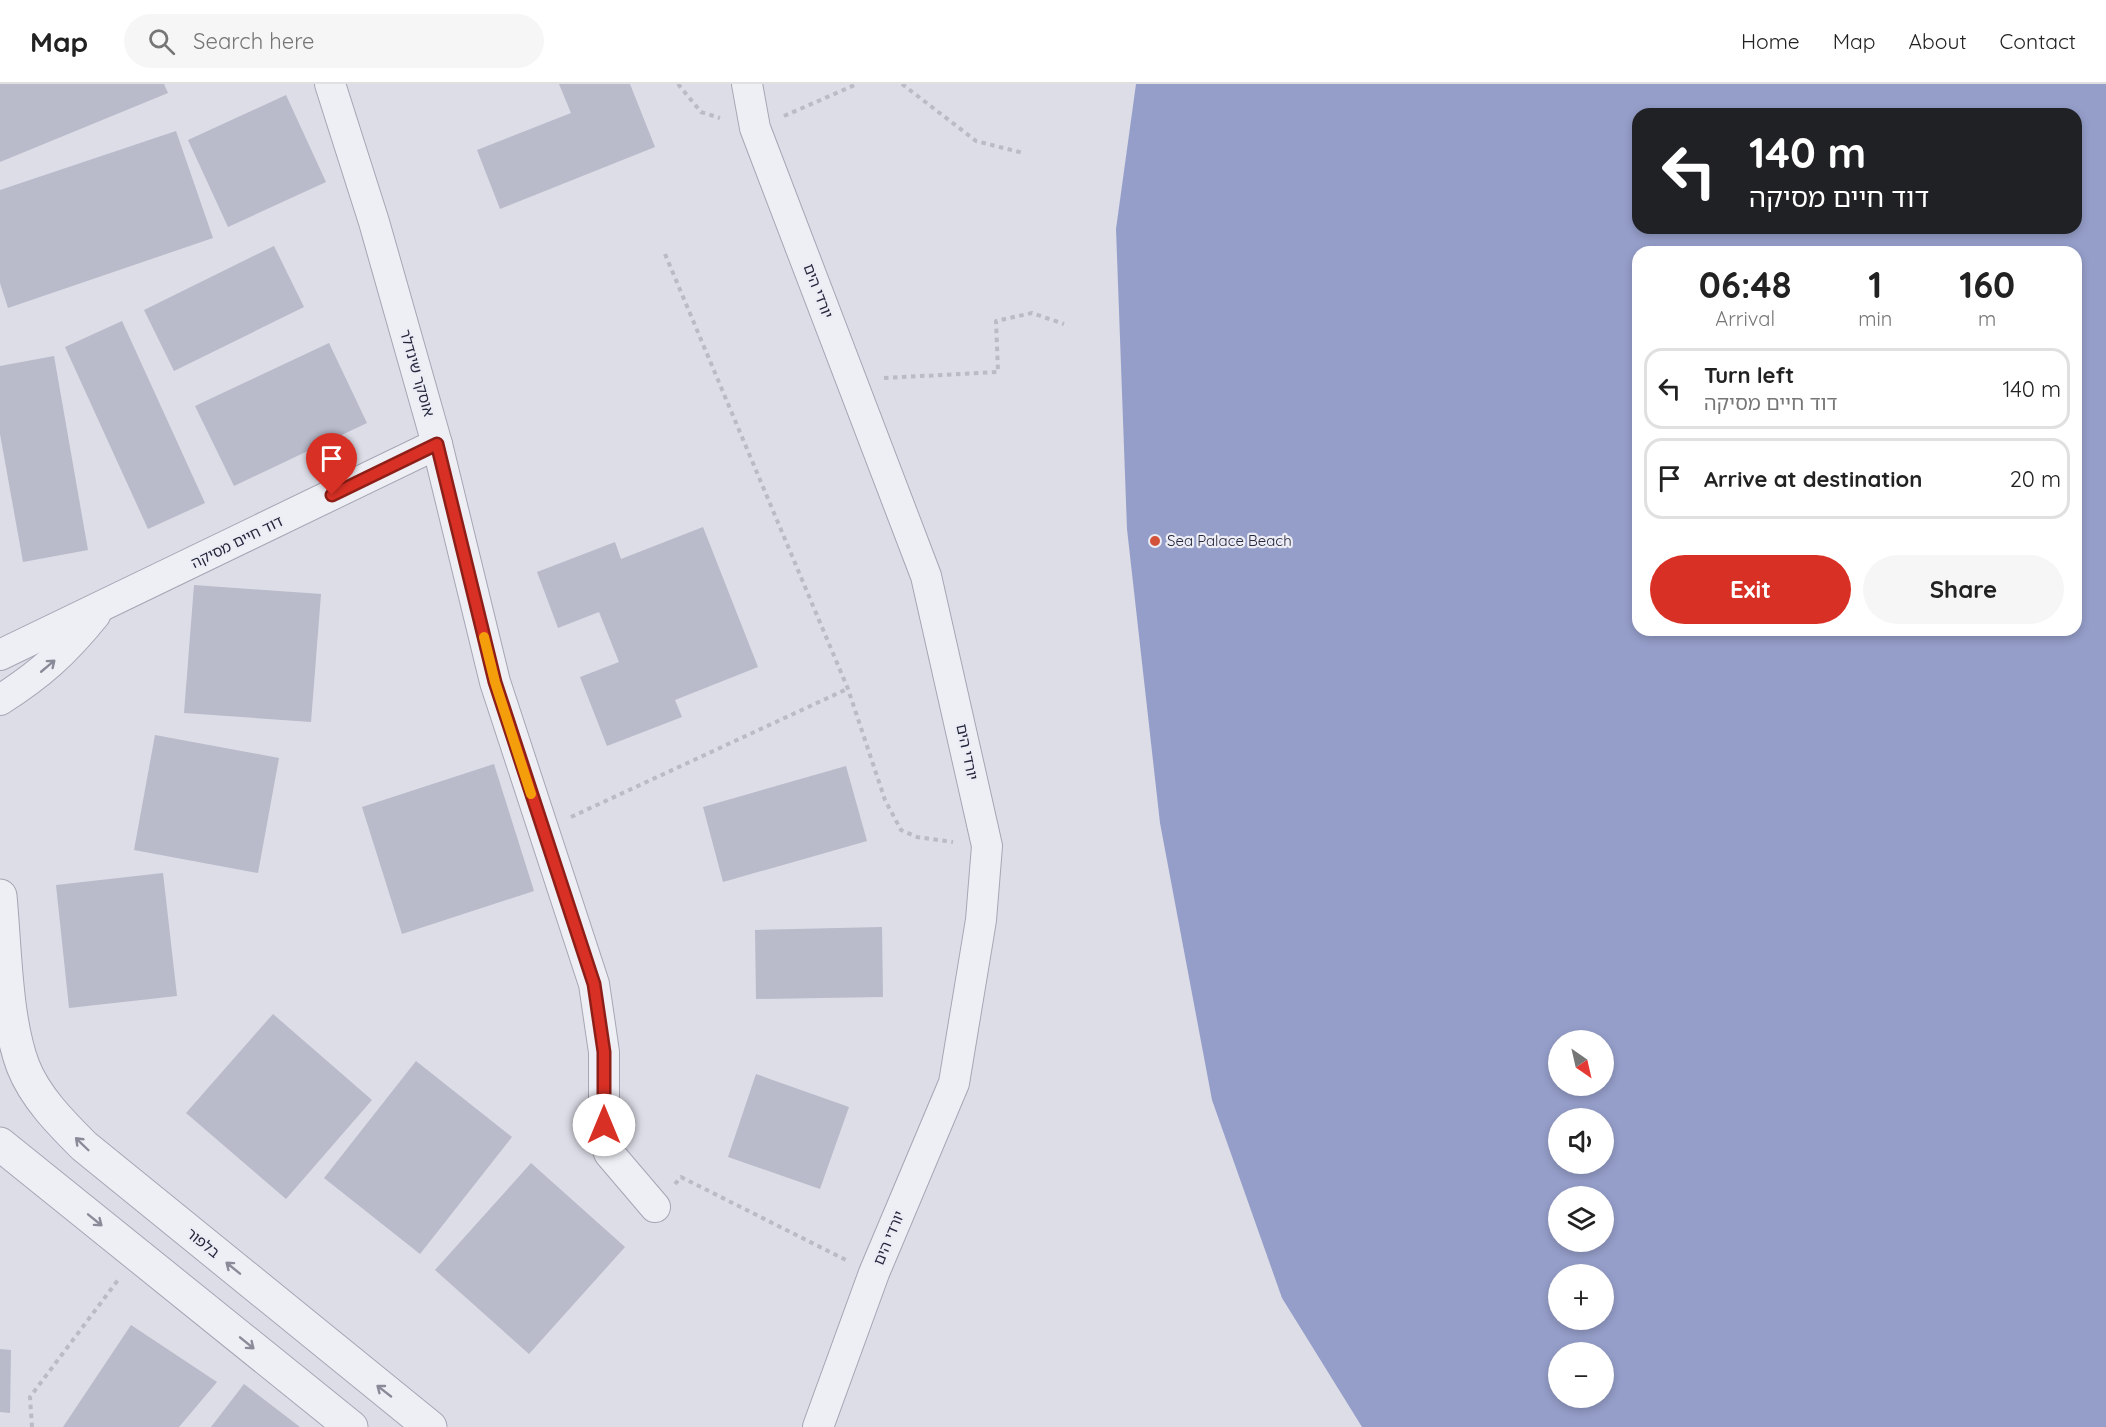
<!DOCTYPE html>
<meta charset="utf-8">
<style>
body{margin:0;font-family:Quicksand,"Noto Sans Hebrew",sans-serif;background:#f6f6f6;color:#222;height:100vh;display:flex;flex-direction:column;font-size:22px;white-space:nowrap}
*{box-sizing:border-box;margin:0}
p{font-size:20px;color:#767676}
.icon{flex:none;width:33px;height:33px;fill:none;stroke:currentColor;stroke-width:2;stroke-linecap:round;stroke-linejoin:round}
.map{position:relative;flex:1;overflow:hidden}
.panel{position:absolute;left:1632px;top:162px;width:450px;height:390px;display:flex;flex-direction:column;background:#fff;border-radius:18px;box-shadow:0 3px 9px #0003}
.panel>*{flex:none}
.top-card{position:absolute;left:1632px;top:24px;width:450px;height:126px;border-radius:18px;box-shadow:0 3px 9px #0003;background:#202124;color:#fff;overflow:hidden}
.needle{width:39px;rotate:146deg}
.buttons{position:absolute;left:1548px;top:946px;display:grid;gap:12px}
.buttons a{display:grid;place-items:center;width:66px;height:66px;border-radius:50%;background:#fff;box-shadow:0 3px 9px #0003;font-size:30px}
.pin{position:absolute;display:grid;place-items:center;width:51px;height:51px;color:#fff;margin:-62px -26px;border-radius:50% 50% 50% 0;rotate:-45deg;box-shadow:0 0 6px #0007}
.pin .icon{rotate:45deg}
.me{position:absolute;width:66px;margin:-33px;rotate:0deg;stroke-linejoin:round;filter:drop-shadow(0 0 4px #0008)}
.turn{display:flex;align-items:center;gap:21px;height:126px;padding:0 18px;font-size:27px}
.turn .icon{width:78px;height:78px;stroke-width:2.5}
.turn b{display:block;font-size:42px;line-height:51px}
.eta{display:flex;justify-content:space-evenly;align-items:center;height:102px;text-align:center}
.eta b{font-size:36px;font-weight:700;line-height:42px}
.action{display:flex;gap:12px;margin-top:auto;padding:12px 18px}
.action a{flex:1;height:69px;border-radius:36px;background:#d93025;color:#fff;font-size:24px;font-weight:700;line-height:69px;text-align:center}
.action a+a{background:#f6f6f6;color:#222}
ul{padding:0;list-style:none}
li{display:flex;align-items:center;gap:18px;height:81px;margin:0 12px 9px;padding:0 6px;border:3px solid #e0e0e0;border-radius:18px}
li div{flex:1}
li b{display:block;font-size:22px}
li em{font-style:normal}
header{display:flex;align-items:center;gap:36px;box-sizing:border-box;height:84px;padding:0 30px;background:#fff;border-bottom:2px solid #e0e0e0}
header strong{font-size:28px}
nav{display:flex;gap:33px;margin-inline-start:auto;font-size:21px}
.search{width:420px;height:54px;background:#f6f6f6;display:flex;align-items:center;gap:15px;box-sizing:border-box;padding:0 21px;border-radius:33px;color:#767676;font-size:22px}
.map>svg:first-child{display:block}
.water{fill:#959ec9;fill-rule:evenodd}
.building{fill:#b9baca}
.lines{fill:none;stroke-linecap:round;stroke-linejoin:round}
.minor-casing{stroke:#a5a6b4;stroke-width:32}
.tertiary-casing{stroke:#a5a6b4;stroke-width:35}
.path{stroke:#babbc5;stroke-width:4;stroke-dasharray:4.5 4.5;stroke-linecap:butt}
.minor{stroke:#eeeff5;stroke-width:30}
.tertiary{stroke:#eeeff5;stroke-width:33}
.oneway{stroke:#8a8b99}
.route-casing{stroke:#8d1f18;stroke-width:15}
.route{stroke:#d93025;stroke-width:10}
.slow{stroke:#f59e0b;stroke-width:10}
.poi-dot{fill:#d2523a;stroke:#ebecf4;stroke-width:2}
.labels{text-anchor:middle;stroke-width:4.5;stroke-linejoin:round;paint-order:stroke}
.street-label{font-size:15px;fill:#25273d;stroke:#ebecf4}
.poi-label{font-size:15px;fill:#25273d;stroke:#ebecf4;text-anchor:start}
</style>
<header>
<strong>Map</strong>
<div class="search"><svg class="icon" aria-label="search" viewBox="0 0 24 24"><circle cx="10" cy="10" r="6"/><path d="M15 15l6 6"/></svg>Search here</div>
<nav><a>Home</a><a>Map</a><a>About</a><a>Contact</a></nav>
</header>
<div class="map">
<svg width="2106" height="1343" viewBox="0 0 2106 1343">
<rect width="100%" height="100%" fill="#dcdde7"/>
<path class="water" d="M1136 0H2106V1343H1362L1282 1214 1212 1016 1160 739 1127 445 1116 145ZM1638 30H2076V144H1638ZM1638 168H2076V546H1638ZM1558 957H1604V1002H1558ZM1558 1035H1604V1080H1558ZM1558 1113H1604V1158H1558ZM1558 1191H1604V1236H1558ZM1558 1269H1604V1314H1558Z"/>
<g class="building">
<path d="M0 0H164L168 9 0 78Z"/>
<path d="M559 0H630L655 63 500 125 477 66 571 29Z"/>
<path d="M286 11 326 98 228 143 188 56Z"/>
<path d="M176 47 213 154 8 224 0 199V106Z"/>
<path d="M274 162 304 223 174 287 144 226Z"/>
<path d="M122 237 205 419 148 445 65 263Z"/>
<path d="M329 259 367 339 234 402 195 322Z"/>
<path d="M54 272 88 466 23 478 0 350V282Z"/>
<path d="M703 443 758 583 675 616 682 633 607 662 580 593 619 578 599 528 558 544 537 488 615 458 621 475Z"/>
<path d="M194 501 321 510 311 638 184 629Z"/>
<path d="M155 651 279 674 258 789 134 766Z"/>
<path d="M494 680 534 807 402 850 362 723Z"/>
<path d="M846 682 867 757 723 798 703 723Z"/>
<path d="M163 789 177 912 69 924 56 801Z"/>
<path d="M882 843 883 913 756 915 755 846Z"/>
<path d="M273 930 372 1016 286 1115 186 1029Z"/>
<path d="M416 977 512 1053 420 1170 324 1094Z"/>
<path d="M756 990 849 1023 820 1105 728 1073Z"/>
<path d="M531 1079 625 1163 529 1270 435 1186Z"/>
<path d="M131 1241 217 1298 179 1343H63Z"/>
<path d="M0 1265 11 1266 10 1329 0 1328Z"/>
<path d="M244 1300 300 1343H211Z"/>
</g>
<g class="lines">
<g class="minor-casing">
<g id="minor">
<path d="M330 0 374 138 437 360 495 598 594 900 604 968V1054L609 1069 655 1123"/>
<path d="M747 0 755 44 926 492 987 762 981 836 954 999 874 1189 818 1343"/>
<path d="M0 571 437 360"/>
<path d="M0 616C41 590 65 568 95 531"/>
</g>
</g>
<g class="tertiary-casing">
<g id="tertiary">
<path d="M0 812C5 863 5 934 23 982 35 1013 61 1039 84 1062L430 1343"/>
<path d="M0 1060 351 1343"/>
</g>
</g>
<g class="path">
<path d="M678 0 701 28 720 34"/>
<path d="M902 0 976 57 1023 69"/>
<path d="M784 32 857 0"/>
<path d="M665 170 848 605 885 716 901 746 917 753 953 758"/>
<path d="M884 294 998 288 996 237 1032 229 1064 240"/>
<path d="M571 733 847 605"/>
<path d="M675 1100 681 1093 846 1176"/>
<path d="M32 1343 30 1313 118 1196"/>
</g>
<use href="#minor" class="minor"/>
<use href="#tertiary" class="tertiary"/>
</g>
<defs><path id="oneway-shaft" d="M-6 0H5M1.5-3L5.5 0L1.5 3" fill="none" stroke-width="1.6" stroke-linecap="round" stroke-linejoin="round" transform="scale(1.5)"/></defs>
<g class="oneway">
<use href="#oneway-shaft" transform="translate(48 582) rotate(-40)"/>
<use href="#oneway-shaft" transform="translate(82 1060) rotate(-136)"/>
<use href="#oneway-shaft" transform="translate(95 1136) rotate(39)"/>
<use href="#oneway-shaft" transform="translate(233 1184) rotate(-141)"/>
<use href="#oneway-shaft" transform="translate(247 1259) rotate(39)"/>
<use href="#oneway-shaft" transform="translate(384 1307) rotate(-142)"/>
</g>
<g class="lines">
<g class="route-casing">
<path id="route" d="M332 411 437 360 495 598 594 900 604 968V1041"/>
</g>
<use href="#route" class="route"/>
<path class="slow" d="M484 553 495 598 531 710"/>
</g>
<circle class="poi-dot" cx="1155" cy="457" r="6"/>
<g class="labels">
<g class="street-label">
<text transform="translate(818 207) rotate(69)" y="5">יורדי הים</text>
<text transform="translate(417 289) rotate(74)" y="5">אוסקר שינדלר</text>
<text transform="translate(237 458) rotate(-26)" y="5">דוד חיים מסיקה</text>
<text transform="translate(967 668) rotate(78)" y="5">יורדי הים</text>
<text transform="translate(889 1154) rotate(-67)" y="5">יורדי הים</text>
<text transform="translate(203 1159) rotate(39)" y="5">בלפור</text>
</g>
<g class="poi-label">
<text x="1167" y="462">Sea Palace Beach</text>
</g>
</g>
</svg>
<div class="buttons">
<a><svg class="needle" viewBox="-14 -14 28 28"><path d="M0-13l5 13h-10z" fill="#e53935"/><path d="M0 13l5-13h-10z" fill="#767676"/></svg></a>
<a><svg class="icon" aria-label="sound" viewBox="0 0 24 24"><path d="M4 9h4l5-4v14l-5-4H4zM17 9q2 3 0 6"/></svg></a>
<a><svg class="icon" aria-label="layers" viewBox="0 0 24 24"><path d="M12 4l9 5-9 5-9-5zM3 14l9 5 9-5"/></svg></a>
<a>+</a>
<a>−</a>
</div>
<div class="pin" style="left:332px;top:411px;background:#d93025"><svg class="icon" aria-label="arrive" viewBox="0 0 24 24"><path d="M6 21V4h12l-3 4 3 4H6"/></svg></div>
<svg class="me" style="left:604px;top:1041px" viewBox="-20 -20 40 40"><circle r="19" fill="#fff"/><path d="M0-13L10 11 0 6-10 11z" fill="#d93025"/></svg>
<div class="top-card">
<div class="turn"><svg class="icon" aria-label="left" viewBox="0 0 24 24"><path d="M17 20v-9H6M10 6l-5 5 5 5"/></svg><div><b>140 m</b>דוד חיים מסיקה</div></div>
</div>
<section class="panel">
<div class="eta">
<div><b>06:48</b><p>Arrival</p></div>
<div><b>1</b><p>min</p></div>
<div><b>160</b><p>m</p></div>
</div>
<ul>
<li><svg class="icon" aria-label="left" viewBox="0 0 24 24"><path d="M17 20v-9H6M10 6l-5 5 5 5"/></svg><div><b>Turn left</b><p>דוד חיים מסיקה</p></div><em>140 m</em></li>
<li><svg class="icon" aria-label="arrive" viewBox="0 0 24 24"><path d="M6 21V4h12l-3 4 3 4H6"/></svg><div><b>Arrive at destination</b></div><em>20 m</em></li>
</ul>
<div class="action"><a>Exit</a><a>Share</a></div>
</section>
</div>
